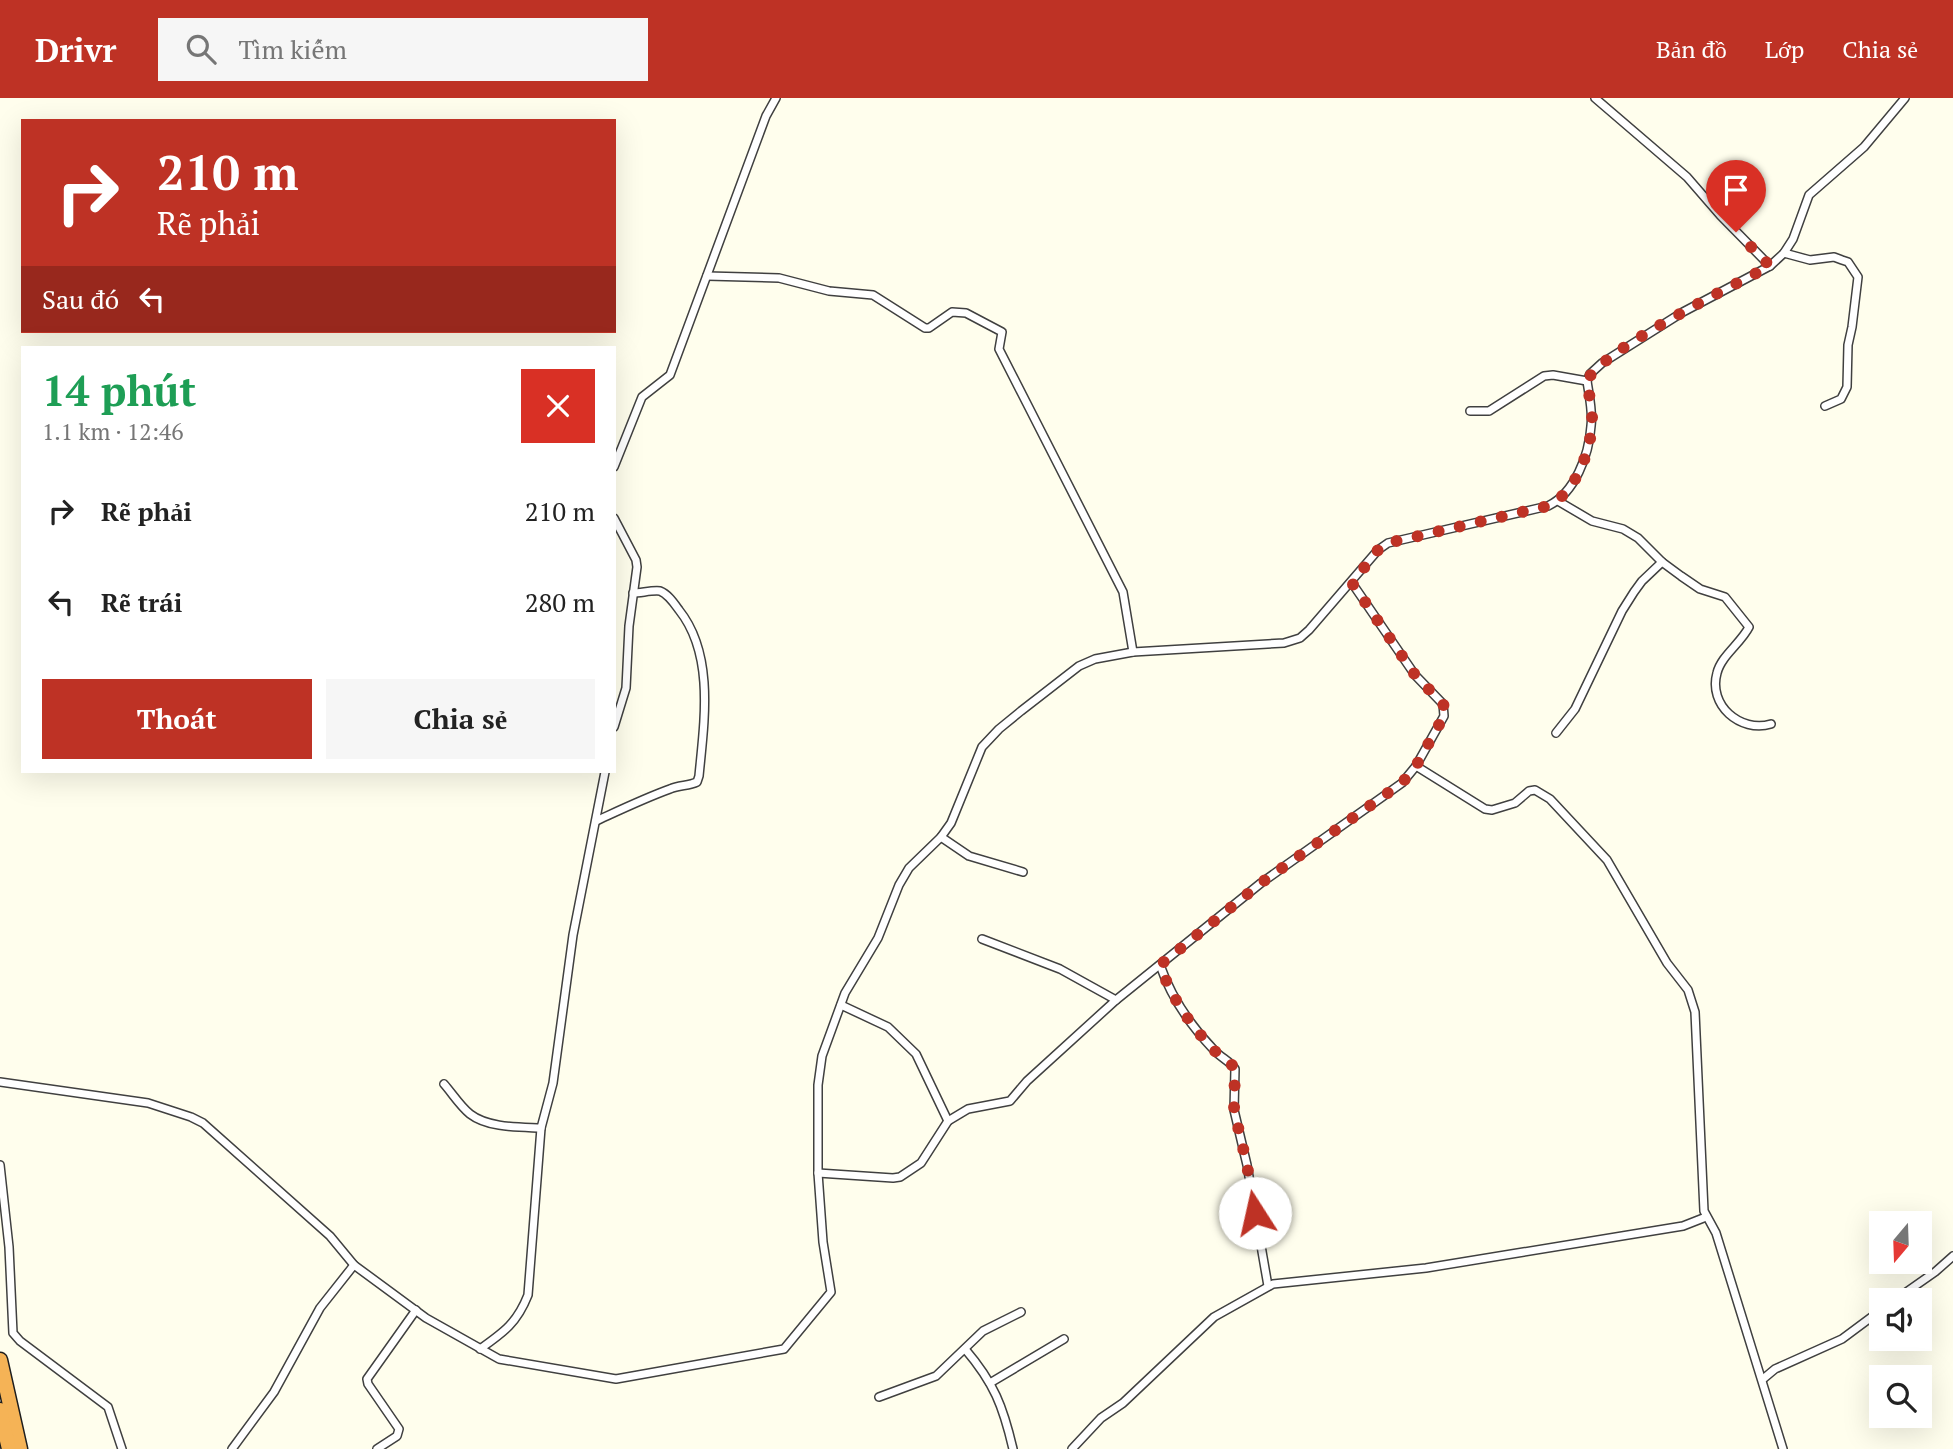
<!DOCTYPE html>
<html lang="vi">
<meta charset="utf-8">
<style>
body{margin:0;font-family:"PT Serif",serif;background:#f6f6f6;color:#222;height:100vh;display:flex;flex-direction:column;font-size:26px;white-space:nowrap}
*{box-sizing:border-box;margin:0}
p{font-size:23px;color:#767676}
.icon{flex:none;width:38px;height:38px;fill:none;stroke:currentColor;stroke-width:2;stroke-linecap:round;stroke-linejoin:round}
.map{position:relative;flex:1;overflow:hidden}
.panel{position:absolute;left:21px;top:248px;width:595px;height:427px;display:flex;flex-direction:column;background:#fff;border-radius:0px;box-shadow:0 7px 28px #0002}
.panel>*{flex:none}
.top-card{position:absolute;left:21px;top:21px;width:595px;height:214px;border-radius:0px;box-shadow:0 7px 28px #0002;background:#be3225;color:#fff;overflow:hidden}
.needle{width:46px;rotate:199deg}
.controls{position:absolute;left:1869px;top:1113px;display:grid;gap:14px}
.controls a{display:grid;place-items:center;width:63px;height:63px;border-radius:0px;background:#fff;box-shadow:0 7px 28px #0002;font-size:35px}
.pin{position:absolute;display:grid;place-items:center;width:60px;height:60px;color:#fff;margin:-72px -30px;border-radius:50% 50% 50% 0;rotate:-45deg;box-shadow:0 0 7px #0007}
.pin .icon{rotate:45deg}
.me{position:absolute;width:77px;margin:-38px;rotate:350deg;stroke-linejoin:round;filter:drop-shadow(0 0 5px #0008)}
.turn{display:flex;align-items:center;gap:24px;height:147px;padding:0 21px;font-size:32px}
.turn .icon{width:91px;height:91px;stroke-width:2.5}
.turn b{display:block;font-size:49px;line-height:60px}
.then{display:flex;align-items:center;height:66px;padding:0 21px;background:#0003;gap:14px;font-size:26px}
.round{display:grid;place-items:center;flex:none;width:74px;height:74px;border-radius:0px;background:#f6f6f6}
.head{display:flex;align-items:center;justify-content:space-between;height:119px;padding:0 21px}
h1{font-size:42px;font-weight:700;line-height:52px;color:#1e9e55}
.button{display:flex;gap:14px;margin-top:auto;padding:14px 21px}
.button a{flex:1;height:80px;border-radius:0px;background:#be3225;color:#fff;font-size:28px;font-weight:700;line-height:80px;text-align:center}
.button a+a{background:#f6f6f6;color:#222}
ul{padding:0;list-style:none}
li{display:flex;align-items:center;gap:21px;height:91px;padding:0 21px}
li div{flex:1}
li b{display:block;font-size:26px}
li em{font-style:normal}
header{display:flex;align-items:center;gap:42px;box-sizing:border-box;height:98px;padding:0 35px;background:#be3225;color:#fff}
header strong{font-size:33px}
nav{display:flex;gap:38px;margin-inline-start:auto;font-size:24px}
.search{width:490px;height:63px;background:#f6f6f6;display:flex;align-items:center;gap:18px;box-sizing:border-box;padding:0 24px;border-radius:0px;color:#767676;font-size:26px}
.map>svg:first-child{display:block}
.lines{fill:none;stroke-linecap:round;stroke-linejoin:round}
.street-casing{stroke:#404040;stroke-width:10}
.highway-casing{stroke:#1e1e1e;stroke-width:17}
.street{stroke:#fff;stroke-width:7}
.highway{stroke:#f5b356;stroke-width:14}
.route{stroke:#be3225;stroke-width:12;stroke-dasharray:0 21.6}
</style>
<header>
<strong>Drivr</strong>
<div class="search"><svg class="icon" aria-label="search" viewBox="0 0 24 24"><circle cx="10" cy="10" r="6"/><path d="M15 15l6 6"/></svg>Tìm kiếm</div>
<nav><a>Bản đồ</a><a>Lớp</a><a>Chia sẻ</a></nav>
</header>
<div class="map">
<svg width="1953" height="1351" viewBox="0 0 1953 1351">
<rect width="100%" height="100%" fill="#fffeed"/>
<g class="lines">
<g class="street-casing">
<g id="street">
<path d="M1595 0 1687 79 1720 117 1770 168"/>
<path d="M1784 155 1810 162 1834 159 1842 162 1848 164 1858 179 1852 229 1848 247 1847 289 1841 301 1825 308"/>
<path d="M707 178 779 180 829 193 873 197 925 230H929L952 214 966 215 1002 234 999 251 1123 494 1133 554"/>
<path d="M1470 313H1489L1544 278 1553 277 1587 283"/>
<path d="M614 369 642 299 670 277 766 18 776 0"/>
<path d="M1558 403 1592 423 1623 431 1638 440 1662 464 1681 478 1700 491 1725 499 1749 529C1741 545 1721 558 1717 575 1708 607 1740 635 1771 626"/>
<path d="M614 420 636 462 637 469 629 528 626 590 614 629"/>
<path d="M1556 635 1575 611 1622 513 1634 494 1642 483 1662 464"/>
<path d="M1416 668 1485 711 1492 712 1515 705 1529 693 1535 692 1550 701 1607 762 1667 865 1688 892 1695 914 1704 1113 1716 1135 1783 1351"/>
<path d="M596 723C620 712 645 700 670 691 679 687 689 688 697 684L699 678C704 625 715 557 679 512 674 505 668 496 660 493 652 492 641 495 633 495"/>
<path d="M941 739 969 758 1023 774"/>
<path d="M982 841 1060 871 1116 902"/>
<path d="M1160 867C1171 899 1191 928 1214 952 1221 960 1230 963 1235 971L1234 1012 1247 1067 1268 1188"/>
<path d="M841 907 888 929 916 956 948 1023"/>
<path d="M0 984 148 1005 191 1019 203 1025 330 1138 354 1167 426 1220 499 1261 616 1281 784 1251 831 1194 823 1144 818 1075V987L822 958 845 895 878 840 899 787 909 770 941 739 951 725 982 649 999 631 1021 613 1079 568 1095 561 1133 554 1284 545 1300 540 1309 532 1378 452 1388 445 1548 408C1575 395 1589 357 1591 328 1593 314 1589 297 1587 283L1590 276 1602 265 1683 214 1770 168 1784 155 1793 141 1809 97 1864 49 1905 0"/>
<path d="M444 986C452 995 460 1008 470 1016 488 1030 519 1029 541 1030"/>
<path d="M0 1067 9 1149 13 1235 20 1243 108 1309 122 1351"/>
<path d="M818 1075 893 1080 900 1079 921 1065 948 1023 968 1011 1010 1003 1027 983 1116 902 1261 785 1402 685 1416 668 1444 618 1443 606 1415 577 1352 485"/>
<path d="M1895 1202 1935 1174 1953 1158"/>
<path d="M480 1251C504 1234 517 1225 528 1197L541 1030 553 985 573 837 605 674"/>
<path d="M965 1251C994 1285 1003 1308 1013 1351"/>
<path d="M1763 1281 1775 1271 1842 1241 1881 1212"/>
<path d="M990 1285 1064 1241"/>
<path d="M879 1299 936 1278 983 1233 1021 1214"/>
<path d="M232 1351 274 1294 320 1210 354 1167"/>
<path d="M377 1351 397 1338 399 1331 368 1286 367 1281 416 1212"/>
<path d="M1072 1351 1101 1320 1123 1305 1214 1219 1273 1186 1426 1170 1683 1128 1706 1119"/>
</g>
</g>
<g class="highway-casing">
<g id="highway">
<path d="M0 1262 20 1351"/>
<path d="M0 1312 9 1351"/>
</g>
</g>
<use href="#street" class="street"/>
<use href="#highway" class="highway"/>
</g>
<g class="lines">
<path class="route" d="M1255 1115 1247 1067 1234 1012 1235 971C1230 963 1221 960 1214 952 1191 928 1171 899 1160 867L1261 785 1402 685 1416 668 1444 618 1445 611 1443 606 1415 577 1352 485 1378 452 1388 445 1548 408C1575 395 1589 357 1592 328 1593 314 1589 297 1587 283 1600 253 1736 186 1770 168L1736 134"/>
</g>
</svg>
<div class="controls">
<a><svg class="needle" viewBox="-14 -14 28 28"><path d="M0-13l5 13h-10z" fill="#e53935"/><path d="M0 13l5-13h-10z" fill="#767676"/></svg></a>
<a><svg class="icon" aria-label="sound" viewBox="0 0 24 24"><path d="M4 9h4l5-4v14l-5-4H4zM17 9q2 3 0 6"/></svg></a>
<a><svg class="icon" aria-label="search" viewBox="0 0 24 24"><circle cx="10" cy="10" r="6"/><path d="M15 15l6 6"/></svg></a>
</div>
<div class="pin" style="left:1736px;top:134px;background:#d93025"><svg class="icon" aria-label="arrive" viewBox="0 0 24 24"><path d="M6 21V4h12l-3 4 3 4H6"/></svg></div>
<svg class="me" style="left:1255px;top:1115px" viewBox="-20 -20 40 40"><circle r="19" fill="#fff"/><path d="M0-13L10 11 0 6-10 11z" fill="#be3225"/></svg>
<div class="top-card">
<div class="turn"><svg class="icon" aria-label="right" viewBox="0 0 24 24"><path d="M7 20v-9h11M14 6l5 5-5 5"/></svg><div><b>210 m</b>Rẽ phải</div></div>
<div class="then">Sau đó<svg class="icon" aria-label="left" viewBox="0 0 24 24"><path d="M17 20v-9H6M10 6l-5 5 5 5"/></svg></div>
</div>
<section class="panel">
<div class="head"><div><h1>14 phút</h1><p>1.1 km · 12:46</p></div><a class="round" style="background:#d93025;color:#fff"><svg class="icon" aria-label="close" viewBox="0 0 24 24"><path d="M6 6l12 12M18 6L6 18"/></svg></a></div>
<ul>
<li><svg class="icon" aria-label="right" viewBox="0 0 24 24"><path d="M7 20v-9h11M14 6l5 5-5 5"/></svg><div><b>Rẽ phải</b></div><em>210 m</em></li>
<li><svg class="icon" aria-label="left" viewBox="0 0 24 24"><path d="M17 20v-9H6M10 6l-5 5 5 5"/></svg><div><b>Rẽ trái</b></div><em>280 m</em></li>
</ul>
<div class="button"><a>Thoát</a><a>Chia sẻ</a></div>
</section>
</div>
